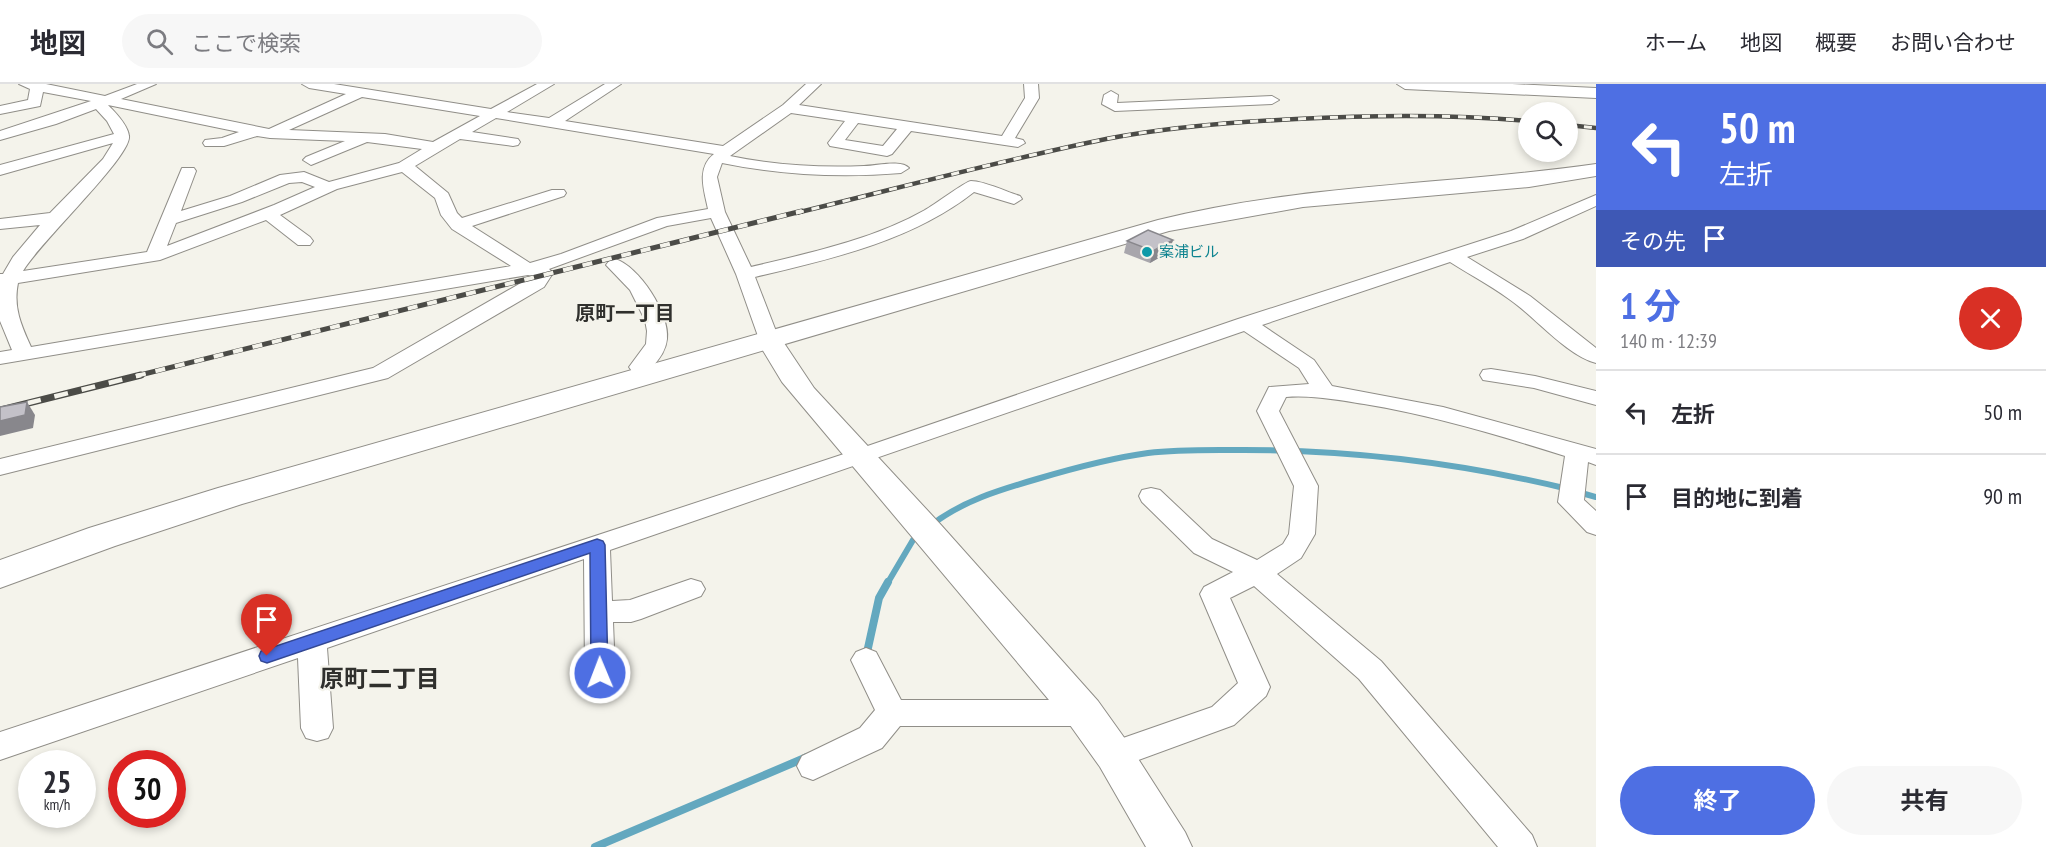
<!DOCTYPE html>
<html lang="ja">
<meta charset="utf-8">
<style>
body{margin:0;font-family:"PT Sans Narrow","Noto Sans JP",sans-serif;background:#f7f7f7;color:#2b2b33;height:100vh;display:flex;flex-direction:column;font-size:22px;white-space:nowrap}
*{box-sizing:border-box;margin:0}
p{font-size:20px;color:#7c7c81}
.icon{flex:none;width:33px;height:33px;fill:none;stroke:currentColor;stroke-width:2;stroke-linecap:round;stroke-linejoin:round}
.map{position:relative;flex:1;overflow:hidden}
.drawer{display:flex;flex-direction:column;background:#fff;width:450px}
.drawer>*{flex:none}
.top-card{background:#4e6fe3;color:#fff;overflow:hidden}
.fabs{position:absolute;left:1518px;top:18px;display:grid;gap:12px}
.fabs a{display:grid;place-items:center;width:60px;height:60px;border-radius:50%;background:#fff;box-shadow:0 3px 9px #0003;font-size:30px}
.speed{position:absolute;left:18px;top:666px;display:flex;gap:12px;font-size:30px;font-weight:700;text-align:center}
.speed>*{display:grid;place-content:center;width:78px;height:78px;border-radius:50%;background:#fff;box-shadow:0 3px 9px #0003;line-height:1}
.speed small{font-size:15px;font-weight:400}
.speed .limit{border:9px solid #d22;background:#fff;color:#111}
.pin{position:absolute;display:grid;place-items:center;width:51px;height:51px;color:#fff;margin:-62px -26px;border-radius:50% 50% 50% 0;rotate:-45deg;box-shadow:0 0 6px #0007}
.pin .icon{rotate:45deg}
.me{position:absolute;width:66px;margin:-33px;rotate:359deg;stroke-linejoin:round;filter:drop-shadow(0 0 4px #0008)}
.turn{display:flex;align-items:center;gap:21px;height:126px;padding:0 24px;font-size:27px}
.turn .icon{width:78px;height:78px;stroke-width:2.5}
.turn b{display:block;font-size:42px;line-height:51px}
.then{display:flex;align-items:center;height:57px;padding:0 24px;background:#0003;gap:12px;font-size:22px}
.round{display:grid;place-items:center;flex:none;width:63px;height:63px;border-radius:32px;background:#f7f7f7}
.headline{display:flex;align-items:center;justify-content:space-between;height:102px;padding:0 24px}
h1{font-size:36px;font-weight:700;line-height:45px;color:#4e6fe3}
.button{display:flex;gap:12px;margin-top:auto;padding:12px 24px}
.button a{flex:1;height:69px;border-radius:36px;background:#4e6fe3;color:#fff;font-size:24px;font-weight:700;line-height:69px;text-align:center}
.button a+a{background:#f7f7f7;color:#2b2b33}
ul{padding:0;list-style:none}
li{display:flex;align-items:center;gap:18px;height:84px;padding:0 24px;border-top:2px solid #e1e1e2}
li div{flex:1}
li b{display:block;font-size:22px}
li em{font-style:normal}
header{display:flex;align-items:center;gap:36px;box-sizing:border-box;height:84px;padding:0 30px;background:#fff;border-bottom:2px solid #e1e1e2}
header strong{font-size:28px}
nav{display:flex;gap:33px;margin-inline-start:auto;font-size:21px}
.search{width:420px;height:54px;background:#f7f7f7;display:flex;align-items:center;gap:15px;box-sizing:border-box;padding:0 21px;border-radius:33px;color:#7c7c81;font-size:22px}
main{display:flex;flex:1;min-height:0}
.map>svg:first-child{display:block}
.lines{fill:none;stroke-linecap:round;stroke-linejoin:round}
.stream-far1{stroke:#63a8bf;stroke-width:6}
.stream{stroke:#63a8bf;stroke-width:8}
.minor-casing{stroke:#908e88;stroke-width:2}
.tertiary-casing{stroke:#908e88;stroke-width:2}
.secondary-casing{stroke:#908e88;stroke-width:2}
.minor{fill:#fff;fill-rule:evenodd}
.tertiary{fill:#fff;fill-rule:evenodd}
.secondary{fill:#fff;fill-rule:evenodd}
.rail-far2-casing{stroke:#4b4b47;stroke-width:4.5}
.rail-far1-casing{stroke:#4b4b47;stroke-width:5}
.rail-casing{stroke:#4b4b47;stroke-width:7}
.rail-far2{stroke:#f4f3eb;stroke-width:3;stroke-dasharray:8;stroke-linecap:butt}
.rail-far1{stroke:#f4f3eb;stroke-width:4;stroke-dasharray:10;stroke-linecap:butt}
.rail{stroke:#f4f3eb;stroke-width:4.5;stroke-dasharray:14;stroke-linecap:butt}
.wall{fill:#a8a6ac}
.shaded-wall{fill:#88878c}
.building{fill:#c3c1c8;stroke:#88878c;stroke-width:1.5}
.route{fill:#4e6fe3;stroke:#334894;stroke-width:1.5}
.culture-dot{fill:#0f9aa8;stroke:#f4f3eb;stroke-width:2}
.labels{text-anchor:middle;stroke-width:4.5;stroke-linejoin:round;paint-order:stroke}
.far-culture-label{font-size:15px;fill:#0d838f;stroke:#f4f3eb;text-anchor:start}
.neighbourhood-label{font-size:20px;font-weight:bold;fill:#30302d;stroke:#f4f3eb}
.near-neighbourhood-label{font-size:24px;font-weight:bold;fill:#30302d;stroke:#f4f3eb}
</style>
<header>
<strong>地図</strong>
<div class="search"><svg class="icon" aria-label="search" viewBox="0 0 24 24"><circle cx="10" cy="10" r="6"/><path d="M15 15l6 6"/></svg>ここで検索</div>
<nav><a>ホーム</a><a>地図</a><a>概要</a><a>お問い合わせ</a></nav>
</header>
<main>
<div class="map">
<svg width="1596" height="763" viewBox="0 0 1596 763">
<rect width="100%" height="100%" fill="#f4f3eb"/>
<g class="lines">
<g class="stream-far1">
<path d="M1578 408 1596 413"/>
<path d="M930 442C962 417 999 406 1037 395 1074 384 1111 374 1148 369 1180 365 1212 366 1244 366 1354 366 1461 379 1568 405"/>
<path d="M887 500 913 456 920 450"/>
</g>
<g class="stream">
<path d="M866 573 879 514 888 498"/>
<path d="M595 763 807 673"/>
</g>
<g class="minor-casing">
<g id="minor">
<path d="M19 0H46L105 12 137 0H156L121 15 269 45 346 10 309 4 302 0H334L491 25 537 0H554L507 28 549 34 605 0H621L565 37 723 62 783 21 806 0H821L799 21 1002 52 1025 14 1024 0H1038L1039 14 1015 54 1023 56 1025 59 1018 63 911 47 892 70 887 72 830 62 828 59 845 37 791 29 730 72C774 81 819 84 864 82 876 82 901 75 909 84L901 89C840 94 781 91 722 79L717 93 725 128 751 183C809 169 872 156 925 126 933 122 966 97 971 97 984 97 1007 108 1020 112L1022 115 1014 120 974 108C912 157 831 175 755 193L779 255 776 259H762L759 255 736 190 711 134 667 142 549 185 553 189 544 203 388 294 0 391V375L373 284 533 192 528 191 0 280V268L12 266 0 237V190H3L13 173 40 141 0 145V135L50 129 103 75 113 59 0 91V81L114 50 107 37 96 25 56 40 0 56V47L91 17 43 8 40 22 0 30V22L28 16 30 5ZM362 13 480 32 433 58 385 50 289 46ZM108 21 239 48 222 54 205 56 203 59 205 62H224L257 52 270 54 345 57 306 73 303 76 311 81 367 58 422 65 399 79 329 98 304 88 280 91 230 112 181 127 196 87 194 84H182L147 168 23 187C39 159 132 72 129 52 128 41 115 28 108 21ZM496 34 714 70C696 84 704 106 708 125L657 134 561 170 530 179 472 142 564 112 566 109 564 106H552L462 134 457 129 448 109 415 82 460 55 513 62 518 61 520 58 518 55 472 48ZM858 39 897 45 883 62 845 56ZM402 88 435 114 441 131 452 145 511 182 31 263C21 241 13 223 18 199L160 176 266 136 298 161H310L313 157 310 153 280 131 337 105ZM302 98 315 103 274 121 167 162 176 139 242 118 289 99Z"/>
<path d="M1111 7 1118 11 1117 19 1272 12 1279 16 1272 20 1115 27 1102 20 1104 11Z"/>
<path d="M1596 111V122L1523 155 1467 173 1530 212 1596 264V279C1569 272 1540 239 1517 221 1497 205 1472 192 1450 178L1262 241 1314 276 1332 302 1443 323 1596 365V381L1588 378 1584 416 1596 427V451L1587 448 1558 418 1565 372C1498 351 1432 331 1364 320 1338 316 1312 311 1286 313L1279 327 1318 402 1315 450 1301 474 1277 490 1381 577 1532 751 1537 763H1498L1359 595 1254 502 1230 514 1270 603 1266 612 1234 641 1114 685 1103 681 1098 671 1103 661 1212 623 1238 599 1200 510 1204 503 1233 488 1194 469 1142 418 1139 412 1142 406 1151 404 1160 406 1212 455 1257 476 1283 460 1289 450 1294 402 1257 327 1269 303 1309 300 1299 284 1244 247 610 466 612 517 630 516 691 495 701 498 705 505 701 512 641 535 631 538H613L615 589 611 598 600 601 589 598 585 589 584 475 327 564 333 644 328 654 317 657 306 654 301 644 298 574 0 676V648L853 367 1238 235 1511 147Z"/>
<path d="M615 175C639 182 670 230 667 255 666 266 659 276 651 284L657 291 654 296 646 297 638 296 629 283 646 260 647 247 645 236 630 206 606 181 609 177Z"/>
<path d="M1491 285 1535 292 1596 307V321L1534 304 1483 296 1480 291 1483 286Z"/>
<path d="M866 564 876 568 901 616H1084L1095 620 1099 629 1095 638 1084 642H900L882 664 813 696 802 692 797 682 802 672 860 644 875 626 851 576 856 568Z"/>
</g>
</g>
<g class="tertiary-casing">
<g id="tertiary">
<path d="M1397 0H1512L1596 4V14L1405 5Z"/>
<path d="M769 247 778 250 814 304 941 441 1098 617 1128 659 1185 748 1192 763H1146L1100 683 1070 641 782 298 756 255 760 250Z"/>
</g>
</g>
<g class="secondary-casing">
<path id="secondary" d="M1596 80V92L1529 103 1303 123 1169 147 242 420 115 462 0 504V476L89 444 218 404 1158 136C1301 100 1450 101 1596 80Z"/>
</g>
<use href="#minor" class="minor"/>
<use href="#tertiary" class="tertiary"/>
<use href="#secondary" class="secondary"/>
<g class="rail-far2-casing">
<g id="rail-far2">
<path d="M1568 41 1596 44"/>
<path d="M796 129C899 104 1003 76 1106 55 1168 43 1233 38 1296 35 1373 31 1451 30 1528 37"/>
</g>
</g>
<g class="rail-far1-casing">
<path id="rail-far1" d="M136 292 802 127"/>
</g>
<g class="rail-casing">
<path id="rail" d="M0 326 141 291"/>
</g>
<use href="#rail-far2" class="rail-far2"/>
<use href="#rail-far1" class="rail-far1"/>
<use href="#rail" class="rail"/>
</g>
<path class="wall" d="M1173 156 1169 168 1150 179 1124 169 1127 157Z"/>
<g class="shaded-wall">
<path d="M1173 156 1169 168 1150 179 1153 167Z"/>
<path d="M27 318 35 331 33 344 0 352V337Z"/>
</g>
<g class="building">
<path d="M1148 146 1173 156 1153 167 1127 157Z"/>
<path d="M27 318 25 331 0 337V323Z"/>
</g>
<path class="route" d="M597 455 603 457 605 461 608 589 606 594 600 596 594 594 591 589 590 469 267 579 261 577 259 572 261 567Z"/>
<circle class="culture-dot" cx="1147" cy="168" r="6"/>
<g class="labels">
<g class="far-culture-label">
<text x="1159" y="173">案浦ビル</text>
</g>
<g class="neighbourhood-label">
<text x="625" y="236">原町一丁目</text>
</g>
<g class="near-neighbourhood-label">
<text x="380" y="603">原町二丁目</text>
</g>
</g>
</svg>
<div class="fabs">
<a><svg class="icon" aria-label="search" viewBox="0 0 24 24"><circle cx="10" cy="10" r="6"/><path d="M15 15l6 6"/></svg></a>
</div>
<div class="speed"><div>25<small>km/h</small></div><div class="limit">30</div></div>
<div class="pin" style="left:267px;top:572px;background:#d93025"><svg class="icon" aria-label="arrive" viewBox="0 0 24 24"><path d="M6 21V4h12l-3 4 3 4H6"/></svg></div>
<svg class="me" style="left:600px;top:589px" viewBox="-20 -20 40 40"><circle r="17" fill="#4e6fe3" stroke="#fff" stroke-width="3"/><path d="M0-11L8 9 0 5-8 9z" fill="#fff"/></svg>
</div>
<section class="drawer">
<div class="top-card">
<div class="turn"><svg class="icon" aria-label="left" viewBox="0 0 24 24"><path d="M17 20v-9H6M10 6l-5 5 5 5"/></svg><div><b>50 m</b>左折</div></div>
<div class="then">その先<svg class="icon" aria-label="arrive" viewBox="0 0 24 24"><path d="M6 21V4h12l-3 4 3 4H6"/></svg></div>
</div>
<div class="headline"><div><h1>1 分</h1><p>140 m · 12:39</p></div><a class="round" style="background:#d93025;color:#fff"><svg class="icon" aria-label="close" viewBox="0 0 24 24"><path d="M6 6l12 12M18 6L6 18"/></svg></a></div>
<ul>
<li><svg class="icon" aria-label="left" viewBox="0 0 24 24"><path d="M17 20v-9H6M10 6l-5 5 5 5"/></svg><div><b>左折</b></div><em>50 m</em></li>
<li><svg class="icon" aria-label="arrive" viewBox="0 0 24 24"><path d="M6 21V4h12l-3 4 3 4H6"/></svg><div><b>目的地に到着</b></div><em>90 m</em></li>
</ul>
<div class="button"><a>終了</a><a>共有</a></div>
</section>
</main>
